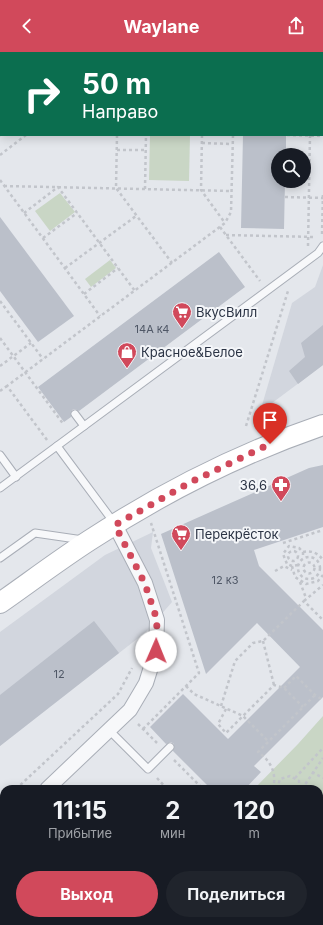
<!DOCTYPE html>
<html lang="ru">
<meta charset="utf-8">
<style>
body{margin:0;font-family:Inter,sans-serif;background:#20242c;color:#f1f3f6;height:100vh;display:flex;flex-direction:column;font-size:15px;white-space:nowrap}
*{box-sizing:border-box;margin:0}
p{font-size:13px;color:#9ea1a6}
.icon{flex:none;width:22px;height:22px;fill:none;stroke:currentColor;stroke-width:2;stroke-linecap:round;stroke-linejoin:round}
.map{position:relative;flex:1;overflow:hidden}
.side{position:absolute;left:0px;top:733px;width:323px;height:140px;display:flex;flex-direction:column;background:#171b24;border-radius:12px 12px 0 0;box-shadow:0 2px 10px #0003}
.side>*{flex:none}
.top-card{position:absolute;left:0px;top:0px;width:323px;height:84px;box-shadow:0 2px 10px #0003;background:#0b6e4f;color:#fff;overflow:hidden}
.buttons{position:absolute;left:271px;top:96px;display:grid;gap:8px}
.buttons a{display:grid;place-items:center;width:40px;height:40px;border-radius:50%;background:#171b24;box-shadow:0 2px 10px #0003;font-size:20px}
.pin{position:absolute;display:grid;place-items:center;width:34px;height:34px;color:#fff;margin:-41px -17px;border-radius:50% 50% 50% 0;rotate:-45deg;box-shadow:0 0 4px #0007}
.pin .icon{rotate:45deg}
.me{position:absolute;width:44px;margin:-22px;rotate:1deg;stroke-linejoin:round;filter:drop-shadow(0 0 3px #0008)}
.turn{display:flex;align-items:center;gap:14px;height:84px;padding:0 16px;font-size:18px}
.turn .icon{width:52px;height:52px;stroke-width:2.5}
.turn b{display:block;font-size:28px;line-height:34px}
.eta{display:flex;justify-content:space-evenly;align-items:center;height:68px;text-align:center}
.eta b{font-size:24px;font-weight:700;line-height:28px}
.action{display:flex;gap:8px;margin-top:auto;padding:8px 16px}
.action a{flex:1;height:46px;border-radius:24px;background:#d1495b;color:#fff;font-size:16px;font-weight:700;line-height:46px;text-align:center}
.action a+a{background:#20242c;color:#f1f3f6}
header{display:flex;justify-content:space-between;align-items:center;height:52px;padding:0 16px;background:#d1495b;color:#fff;font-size:18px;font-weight:700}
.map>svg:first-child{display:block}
.built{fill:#d2d6de}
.green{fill:#c9d6c5}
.building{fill:#bbc0ca}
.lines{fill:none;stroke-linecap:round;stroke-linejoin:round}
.lane-casing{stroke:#a9aeb7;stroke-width:9}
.street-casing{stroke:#a9aeb7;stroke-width:16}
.secondary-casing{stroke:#a9aeb7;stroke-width:22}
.path{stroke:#c2c5cb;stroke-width:2.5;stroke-dasharray:3 3;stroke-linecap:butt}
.lane{stroke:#f7f8fa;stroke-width:7}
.street{stroke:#f7f8fa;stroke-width:14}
.secondary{stroke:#fff;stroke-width:20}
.route{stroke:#d1495b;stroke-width:7;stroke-dasharray:0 12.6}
.labels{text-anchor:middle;stroke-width:4;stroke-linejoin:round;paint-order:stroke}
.number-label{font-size:11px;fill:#4f5766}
.poi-label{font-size:13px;fill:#2b3445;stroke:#f4f6f9;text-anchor:start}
</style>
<header><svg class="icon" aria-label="back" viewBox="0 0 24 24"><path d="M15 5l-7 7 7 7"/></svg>Waylane<svg class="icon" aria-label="share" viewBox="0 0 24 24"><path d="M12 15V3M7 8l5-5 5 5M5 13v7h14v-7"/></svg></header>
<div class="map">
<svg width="323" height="873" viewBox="0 0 323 873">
<rect width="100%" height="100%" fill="#e4e7ec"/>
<g class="built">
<path d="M323 213V313L260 360 292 251 315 235Z"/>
<path d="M153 480 151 496 172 550 146 580 0 694V580L105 503Z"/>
<path d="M323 796V873H246L250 869H319V800Z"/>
</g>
<g class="green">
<path d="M150 83H190L189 129 149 128Z"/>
<path d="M60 141 75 160 50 179 35 159Z"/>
<path d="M110 208 116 216 91 235 85 227Z"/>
<path d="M323 664V796L319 800V737H254L298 692Z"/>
<path d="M122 869H250L246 873H118Z"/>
</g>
<g class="building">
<path d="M243 83H286V103H278V129H285L284 177 241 176Z"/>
<path d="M0 165 74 264 38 290 0 239Z"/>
<path d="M219 200 245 235 79 359 75 357 72 358 71 365 64 370 38 335Z"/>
<path d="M323 273V313L298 332 289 319 305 305 301 291Z"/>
<path d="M323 413V475L254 498 259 514 323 578V645L254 714 261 720 245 737H211L173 699 174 692 171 690 166 692 150 675 183 642 228 687 300 615 257 571 206 622 161 482 309 416Z"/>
<path d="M94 569 119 601 0 694V643Z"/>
</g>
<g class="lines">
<g class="lane-casing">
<g id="lane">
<path d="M75 362 84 374"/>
<path d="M57 394 318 201 323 194"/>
<path d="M0 403 16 425"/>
<path d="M0 436 57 394 115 472"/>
<path d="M0 506 35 481 83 488"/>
<path d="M109 678 148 717 170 695"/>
</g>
</g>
<g class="street-casing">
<g id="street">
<path d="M47 737 130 658 146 631 156 599 157 568 145 531 115 473"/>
<path d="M0 781 4 778"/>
</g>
</g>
<g class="secondary-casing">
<path id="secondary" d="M0 551C30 530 59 508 90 488 162 441 241 401 323 373"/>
</g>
<g class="path">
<path d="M44 0 45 1"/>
<path d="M239 1V0"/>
<path d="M322 27H323"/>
<path d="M0 40 1 41"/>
<path d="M0 46H1"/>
<path d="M0 67 1 66"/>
<path d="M0 83H1"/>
<path d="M117 83 116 136 172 211"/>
<path d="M202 83 201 138 225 171"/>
<path d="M287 83 323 84"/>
<path d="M202 91 232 92"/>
<path d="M117 98H146"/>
<path d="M0 103 26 83"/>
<path d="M0 128 100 264"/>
<path d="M4 134 231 139"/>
<path d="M145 137 146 83"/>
<path d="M285 145 323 146"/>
<path d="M24 161 58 135 135 239"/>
<path d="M220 175 260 229"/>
<path d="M322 182 323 140"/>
<path d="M226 183 315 185"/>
<path d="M43 186 77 161"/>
<path d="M308 194 310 83"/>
<path d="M65 216 136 164"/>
<path d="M84 242 118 216"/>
<path d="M0 249 43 307"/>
<path d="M0 286 64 373"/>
<path d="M0 314 31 291"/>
<path d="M0 339 7 334"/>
<path d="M246 374 288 239"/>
<path d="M47 388 7 334 225 171 231 160 233 83"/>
<path d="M283 491 323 478"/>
<circle cx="293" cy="504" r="5"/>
<path d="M303 500C311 498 318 501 323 508"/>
<circle cx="309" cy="516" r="11"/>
<circle cx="309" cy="516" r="5.5"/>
<path d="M298 513 292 514 287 512 283 502 289 494 299 496 303 500V506"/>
<path d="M292 514 295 525 306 532 318 529 323 523"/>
<path d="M275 519 284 514 292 518"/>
<path d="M300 530 306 546"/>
<path d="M304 549 323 533"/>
<path d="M263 589 274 633"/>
<path d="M186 634 194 642 243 664 268 689"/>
<path d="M284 636 296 624 315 643 323 648"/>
<path d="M221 654 235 609 253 591 263 589 304 549 323 568"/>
<path d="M226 657 218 672 226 681 274 633 284 636 303 655"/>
<path d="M138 672 157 691"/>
<path d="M143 677 199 621 151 471"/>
<path d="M174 708 203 737"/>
<path d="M312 720 323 726"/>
<path d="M157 726 167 737"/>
<path d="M295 726 323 696"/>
<path d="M16 737 118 642 132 616"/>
<path d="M273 737C277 721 271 709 258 700L315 643"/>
<path d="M277 737 280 727 290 724 299 729 300 737"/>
<path d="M302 737 323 706"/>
<path d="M0 752 4 748"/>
<path d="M319 756 323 752"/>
<path d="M319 775 323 773"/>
<path d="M210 869 221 873"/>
<path d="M165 873 167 869"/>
<path d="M167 873 172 869"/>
<path d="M200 873 206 869"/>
<path d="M224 873 234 869"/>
<path d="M321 873 323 871"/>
</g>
<use href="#lane" class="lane"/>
<use href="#street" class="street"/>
<use href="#secondary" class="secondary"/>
</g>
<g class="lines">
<path class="route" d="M156 599 157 568 145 532 115 473 191 430 270 392"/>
</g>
<defs>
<g id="supermarket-pin" transform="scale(1)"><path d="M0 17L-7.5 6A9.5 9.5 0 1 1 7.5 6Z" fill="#d1495b" stroke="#f4f6f9"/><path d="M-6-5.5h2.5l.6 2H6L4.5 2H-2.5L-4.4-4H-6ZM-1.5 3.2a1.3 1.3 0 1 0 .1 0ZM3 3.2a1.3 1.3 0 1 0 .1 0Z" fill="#fff"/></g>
<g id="shop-pin" transform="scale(1)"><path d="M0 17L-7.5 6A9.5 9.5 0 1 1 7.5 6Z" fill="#d1495b" stroke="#f4f6f9"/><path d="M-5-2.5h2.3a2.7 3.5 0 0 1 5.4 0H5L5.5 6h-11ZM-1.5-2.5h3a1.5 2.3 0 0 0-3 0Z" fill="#fff"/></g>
<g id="pharmacy-pin" transform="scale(1)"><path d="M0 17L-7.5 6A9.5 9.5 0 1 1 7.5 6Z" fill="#d1495b" stroke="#f4f6f9"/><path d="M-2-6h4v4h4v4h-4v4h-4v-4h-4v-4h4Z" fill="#fff"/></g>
</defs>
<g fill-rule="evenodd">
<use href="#supermarket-pin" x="182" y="260"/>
<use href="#shop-pin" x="127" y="300"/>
<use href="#pharmacy-pin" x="281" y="433"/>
<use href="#supermarket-pin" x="181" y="482"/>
</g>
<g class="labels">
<g class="number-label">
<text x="152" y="281">14А к4</text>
<text x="225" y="532">12 к3</text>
<text x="59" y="626">12</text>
</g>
<g class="poi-label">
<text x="196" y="265">ВкусВилл</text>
<text x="141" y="305">Красное&amp;Белое</text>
<text x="267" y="438" text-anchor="end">36,6</text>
<text x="195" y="487">Перекрёсток</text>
</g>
</g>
</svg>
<div class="buttons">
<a><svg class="icon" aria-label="search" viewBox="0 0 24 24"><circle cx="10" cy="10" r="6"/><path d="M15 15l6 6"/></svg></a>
</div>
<div class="pin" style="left:270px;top:392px;background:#d93025"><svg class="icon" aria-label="arrive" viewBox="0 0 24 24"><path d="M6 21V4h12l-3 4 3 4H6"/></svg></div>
<svg class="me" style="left:156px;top:599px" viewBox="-20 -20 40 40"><circle r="19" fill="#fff"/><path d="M0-13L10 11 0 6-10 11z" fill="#d1495b"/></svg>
<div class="top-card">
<div class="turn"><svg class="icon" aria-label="right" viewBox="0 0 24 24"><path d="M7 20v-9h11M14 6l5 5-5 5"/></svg><div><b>50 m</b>Направо</div></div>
</div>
<section class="side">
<div class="eta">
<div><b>11:15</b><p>Прибытие</p></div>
<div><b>2</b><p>мин</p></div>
<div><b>120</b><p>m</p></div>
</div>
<div class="action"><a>Выход</a><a>Поделиться</a></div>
</section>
</div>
